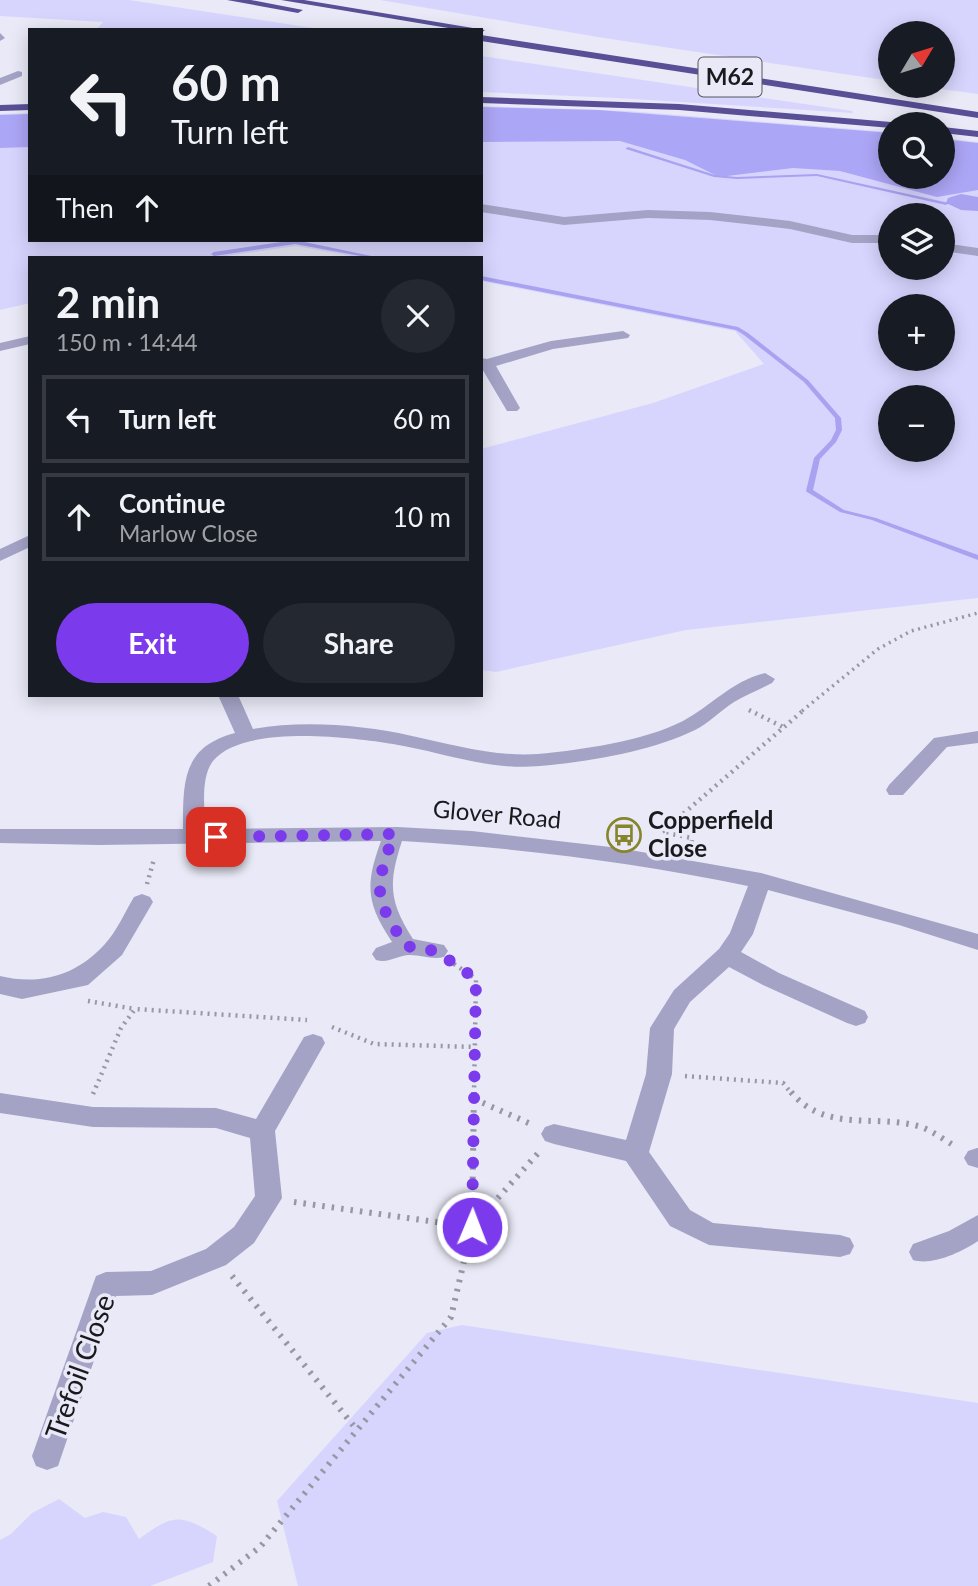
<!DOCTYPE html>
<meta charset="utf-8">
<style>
body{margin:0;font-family:Lato,sans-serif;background:#242831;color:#f1f3f6;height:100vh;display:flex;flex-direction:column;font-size:26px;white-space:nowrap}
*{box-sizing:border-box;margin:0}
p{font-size:23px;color:#9ea1a6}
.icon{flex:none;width:38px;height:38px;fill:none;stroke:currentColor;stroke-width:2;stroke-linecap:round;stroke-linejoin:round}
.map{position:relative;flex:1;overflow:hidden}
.drawer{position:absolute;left:28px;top:256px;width:455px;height:441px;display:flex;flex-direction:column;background:#171b24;border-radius:0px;box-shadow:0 4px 18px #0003}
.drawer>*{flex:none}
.hud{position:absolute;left:28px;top:28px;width:455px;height:214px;border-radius:0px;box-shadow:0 4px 18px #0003;background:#171b24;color:#f1f3f6;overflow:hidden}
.needle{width:46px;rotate:52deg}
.fabs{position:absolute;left:878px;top:21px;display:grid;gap:14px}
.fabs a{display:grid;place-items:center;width:77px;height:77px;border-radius:50%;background:#171b24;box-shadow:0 4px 18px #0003;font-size:35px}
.pin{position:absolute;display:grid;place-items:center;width:60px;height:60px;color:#fff;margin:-30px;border-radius:14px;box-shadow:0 4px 10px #0006}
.me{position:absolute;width:77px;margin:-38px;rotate:1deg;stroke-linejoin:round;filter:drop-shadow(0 0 5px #0008)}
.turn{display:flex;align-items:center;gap:24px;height:147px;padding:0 28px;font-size:32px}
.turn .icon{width:91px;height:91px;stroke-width:2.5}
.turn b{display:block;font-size:49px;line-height:60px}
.then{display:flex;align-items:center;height:66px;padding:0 28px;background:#0003;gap:14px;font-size:26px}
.round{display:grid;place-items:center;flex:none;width:74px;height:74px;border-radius:37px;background:#242831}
.overview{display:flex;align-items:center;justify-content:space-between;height:119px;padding:0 28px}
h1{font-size:42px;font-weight:700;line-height:52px}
.button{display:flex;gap:14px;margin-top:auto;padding:14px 28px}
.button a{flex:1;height:80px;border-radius:42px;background:#7c3aed;color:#fff;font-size:28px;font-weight:700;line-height:80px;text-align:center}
.button a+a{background:#242831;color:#f1f3f6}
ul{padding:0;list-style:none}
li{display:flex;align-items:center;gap:21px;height:88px;margin:0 14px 10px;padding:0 14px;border:4px solid #363941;border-radius:0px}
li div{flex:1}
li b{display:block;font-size:26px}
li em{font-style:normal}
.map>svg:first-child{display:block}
.green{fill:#d7d5fe;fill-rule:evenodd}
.forest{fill:#aca6f6}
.water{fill:#a8a2f1}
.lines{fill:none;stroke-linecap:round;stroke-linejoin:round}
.stream{fill:#a8a2f1;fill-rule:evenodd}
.path-far2{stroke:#9898a3;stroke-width:3.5;stroke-dasharray:2 4.5;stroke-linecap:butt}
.path-far1{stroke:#9898a3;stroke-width:4.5;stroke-dasharray:2 5;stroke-linecap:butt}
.path{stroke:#9898a3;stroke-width:6;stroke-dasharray:2.5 7;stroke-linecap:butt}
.minor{fill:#a4a3c6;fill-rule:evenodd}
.highway{fill:#584f97;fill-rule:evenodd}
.route{stroke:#7c3aed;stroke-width:12;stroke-dasharray:0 21.6}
.labels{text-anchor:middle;stroke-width:7;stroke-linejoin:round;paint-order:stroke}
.shield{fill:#e9e9f7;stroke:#57575f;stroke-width:2}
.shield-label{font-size:23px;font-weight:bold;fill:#19191e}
.street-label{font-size:24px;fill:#19191e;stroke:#e9e9f7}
.poi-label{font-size:24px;font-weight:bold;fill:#19191e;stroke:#e9e9f7;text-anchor:start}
.near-street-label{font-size:28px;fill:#19191e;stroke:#e9e9f7}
</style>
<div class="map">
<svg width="978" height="1586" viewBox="0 0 978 1586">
<rect width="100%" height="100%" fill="#e9e9f7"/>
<g class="green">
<path d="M0 0H129L326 30H96L103 22 0 16Z"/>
<path d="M380 0H978V94L919 86H943V33H891V81L604 38Z"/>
<path d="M481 56 852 111 853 113 617 98 481 92Z"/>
<path d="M481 106 627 111 891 132V177H943V138L978 142V598L686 630 496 672 481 670V449L653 403 764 364 735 331 481 281V257H357L296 246 218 257H30V303L0 310V114L30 113V240H481ZM891 215H943V268H891ZM891 306H943V359H891ZM891 397H943V450H891Z"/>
<path d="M462 1325 978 1403V1586H298L277 1501 427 1333Z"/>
<path d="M59 1499 85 1518 103 1512 126 1517 139 1539C174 1513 181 1514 217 1536L213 1562 150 1586H0V1540L11 1534 32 1513Z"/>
</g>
<g class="forest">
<path d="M481 107 599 110 891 133V177H943V139L978 143V190L937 197 840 171 793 168 719 177 685 160 620 141 481 142Z"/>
<path d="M30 114V147L0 148V115Z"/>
</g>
<path class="water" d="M961 194 978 197V211L961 210 946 203 948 198Z"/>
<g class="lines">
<g class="stream">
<path d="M628 147 715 175 737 177 817 174 949 203 946 205 817 176 737 179 714 177 626 149V148Z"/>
<path d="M295 240 376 257H366L295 244 214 256 211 254 214 252Z"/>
<path d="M481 276 738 327 748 333 808 380 841 418 842 430 836 442 820 459 813 490 844 510 876 518 978 555V560L872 520 840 512 807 492 806 491 814 458 831 440 836 430 835 418 804 382 744 335 736 330 481 280Z"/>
</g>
<path class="path-far2" d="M802 711 878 649 911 631 978 613"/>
<g class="path-far1">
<path d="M749 710 783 727"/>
<path d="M691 849 692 838 662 832 805 709"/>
<path d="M147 884 154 859"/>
<path d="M454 964 476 979 474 1094"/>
<path d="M88 1001 135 1009"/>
<path d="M332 1027 374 1044 475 1047"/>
<path d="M685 1076 783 1083 792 1094"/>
<path d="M93 1094 121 1028 135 1009 307 1020"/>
</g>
<g class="path">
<path d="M791 1092C826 1134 877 1113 921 1127 933 1131 944 1140 955 1146"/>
<path d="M474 1099 531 1124"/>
<path d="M294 1202 472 1227 540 1151"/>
<path d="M232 1276 357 1430"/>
<path d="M209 1586 260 1547 451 1317 472 1227 474 1092"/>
</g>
<g class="minor">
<path d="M0 33 5 38 0 41Z"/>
<path d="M18 71 22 72V76L0 85V78Z"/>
<path d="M481 204 564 217 648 210 710 212 790 221 852 235H891V243H852L790 229 710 220 648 218 564 225 481 212Z"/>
<path d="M943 243 978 248V256L943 251Z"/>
<path d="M623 331 630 335 628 338 553 349 496 366 520 408 517 411H507L481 367V358L487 359 551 341Z"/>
<path d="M30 336V344L0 351V343Z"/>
<path d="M30 535V547L0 561V549Z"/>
<path d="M765 673 775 679 772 683C759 690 746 695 734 702 720 711 709 723 695 730 652 751 588 762 540 766 489 771 442 752 393 744 350 737 243 724 213 761 200 778 205 809 205 829L397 827 472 831 619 848 761 873 978 934V950L899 925 768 890 753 934 741 952 779 973 865 1011 868 1017 865 1023 856 1026 847 1023 763 985 729 967 690 1002 674 1029 672 1074 649 1152 690 1210 713 1223 840 1235 850 1238 854 1246 850 1254 840 1257 709 1245 670 1226 626 1161 554 1144 545 1141 541 1134 545 1127 554 1124 626 1140 646 1074 650 1028 674 990 719 949 730 933 748 886C633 862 519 848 402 841 388 884 389 901 413 939L444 945 448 951 444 957C432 960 422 955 410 955 397 955 389 964 376 960L372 954 376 948 392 942C366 903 365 885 381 841L99 845 0 843V829H183C183 782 182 747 235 733L218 695H238L253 729C304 720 362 725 412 736 454 745 495 757 538 754 581 750 644 741 683 721 711 706 732 681 765 673Z"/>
<path d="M978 731V743L947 747 903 795H889L886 790 889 785 934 738Z"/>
<path d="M142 894 150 897 153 902 122 955 88 985 22 999 0 994V976C41 986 77 975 105 944 117 931 125 912 134 897Z"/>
<path d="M313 1034 322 1037 325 1043 275 1131 282 1198 254 1243 226 1265 152 1295 116 1296 58 1466 47 1470 36 1466 32 1456 96 1276 106 1272 151 1271 206 1249 234 1227 255 1196 250 1138 216 1128 93 1127 0 1113V1093L93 1107 216 1108 256 1119 304 1037Z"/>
<path d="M977 1148H978V1168L968 1165 964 1158 968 1151Z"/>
<path d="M978 1215V1241C962 1252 932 1266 913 1260L909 1252 913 1244 949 1231Z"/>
</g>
<g class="highway">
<path d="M227 0H251L303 10 298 13Z"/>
<path d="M281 0H304L485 30 481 33V30H460Z"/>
<path d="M481 35 978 112V118L481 41Z"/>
<path d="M481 97 679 104 891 122 896 124H891V128L679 110 481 103Z"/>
<path d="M30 104V110L0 111V105Z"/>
<path d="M943 127 978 131V137L943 133Z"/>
</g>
</g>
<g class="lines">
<path class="route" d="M216 837 394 834C374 890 373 897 406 946L436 951 476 979 472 1227"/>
</g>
<defs>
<g id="bus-ring" transform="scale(1.75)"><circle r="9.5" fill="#e9e9f7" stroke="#87842c" stroke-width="1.5"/><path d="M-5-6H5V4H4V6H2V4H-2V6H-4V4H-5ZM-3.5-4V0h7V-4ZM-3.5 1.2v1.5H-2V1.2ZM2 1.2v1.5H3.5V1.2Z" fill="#87842c"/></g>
</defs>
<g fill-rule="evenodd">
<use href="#bus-ring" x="624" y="835"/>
</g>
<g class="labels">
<rect class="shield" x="698.5" y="57.5" width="63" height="39" rx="5"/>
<g class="shield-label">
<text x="730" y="85">M62</text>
</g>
<g class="street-label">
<text transform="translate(497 815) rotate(5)" y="8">Glover Road</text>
</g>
<g class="poi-label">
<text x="648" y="829">Copperfield<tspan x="648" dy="28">Close</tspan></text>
</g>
<g class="near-street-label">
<text transform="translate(80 1367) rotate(-70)" y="10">Trefoil Close</text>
</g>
</g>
</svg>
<div class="fabs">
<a><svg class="needle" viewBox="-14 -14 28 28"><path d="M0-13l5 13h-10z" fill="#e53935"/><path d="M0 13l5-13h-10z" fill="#9ea1a6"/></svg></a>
<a><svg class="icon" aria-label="search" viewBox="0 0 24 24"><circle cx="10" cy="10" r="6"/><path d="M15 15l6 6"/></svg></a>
<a><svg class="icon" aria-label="layers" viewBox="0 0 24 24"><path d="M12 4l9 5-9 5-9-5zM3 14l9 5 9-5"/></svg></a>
<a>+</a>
<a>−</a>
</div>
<div class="pin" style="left:216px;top:837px;background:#d93025"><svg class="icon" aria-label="arrive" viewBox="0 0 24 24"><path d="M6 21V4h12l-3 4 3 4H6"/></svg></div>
<svg class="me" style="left:472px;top:1227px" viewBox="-20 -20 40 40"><circle r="17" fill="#7c3aed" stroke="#fff" stroke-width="3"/><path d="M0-11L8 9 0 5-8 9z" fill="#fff"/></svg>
<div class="hud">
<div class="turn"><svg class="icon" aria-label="left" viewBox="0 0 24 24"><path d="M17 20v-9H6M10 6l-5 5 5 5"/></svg><div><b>60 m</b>Turn left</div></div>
<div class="then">Then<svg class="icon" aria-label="ahead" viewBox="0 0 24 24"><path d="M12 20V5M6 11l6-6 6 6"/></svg></div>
</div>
<section class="drawer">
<div class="overview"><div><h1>2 min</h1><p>150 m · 14:44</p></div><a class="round"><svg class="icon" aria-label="close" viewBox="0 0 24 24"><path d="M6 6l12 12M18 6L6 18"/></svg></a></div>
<ul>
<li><svg class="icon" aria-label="left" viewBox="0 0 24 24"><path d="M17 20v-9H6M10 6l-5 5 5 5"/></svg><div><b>Turn left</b></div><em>60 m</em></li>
<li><svg class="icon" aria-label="ahead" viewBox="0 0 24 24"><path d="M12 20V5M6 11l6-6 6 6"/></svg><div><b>Continue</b><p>Marlow Close</p></div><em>10 m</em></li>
</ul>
<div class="button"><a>Exit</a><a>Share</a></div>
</section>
</div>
